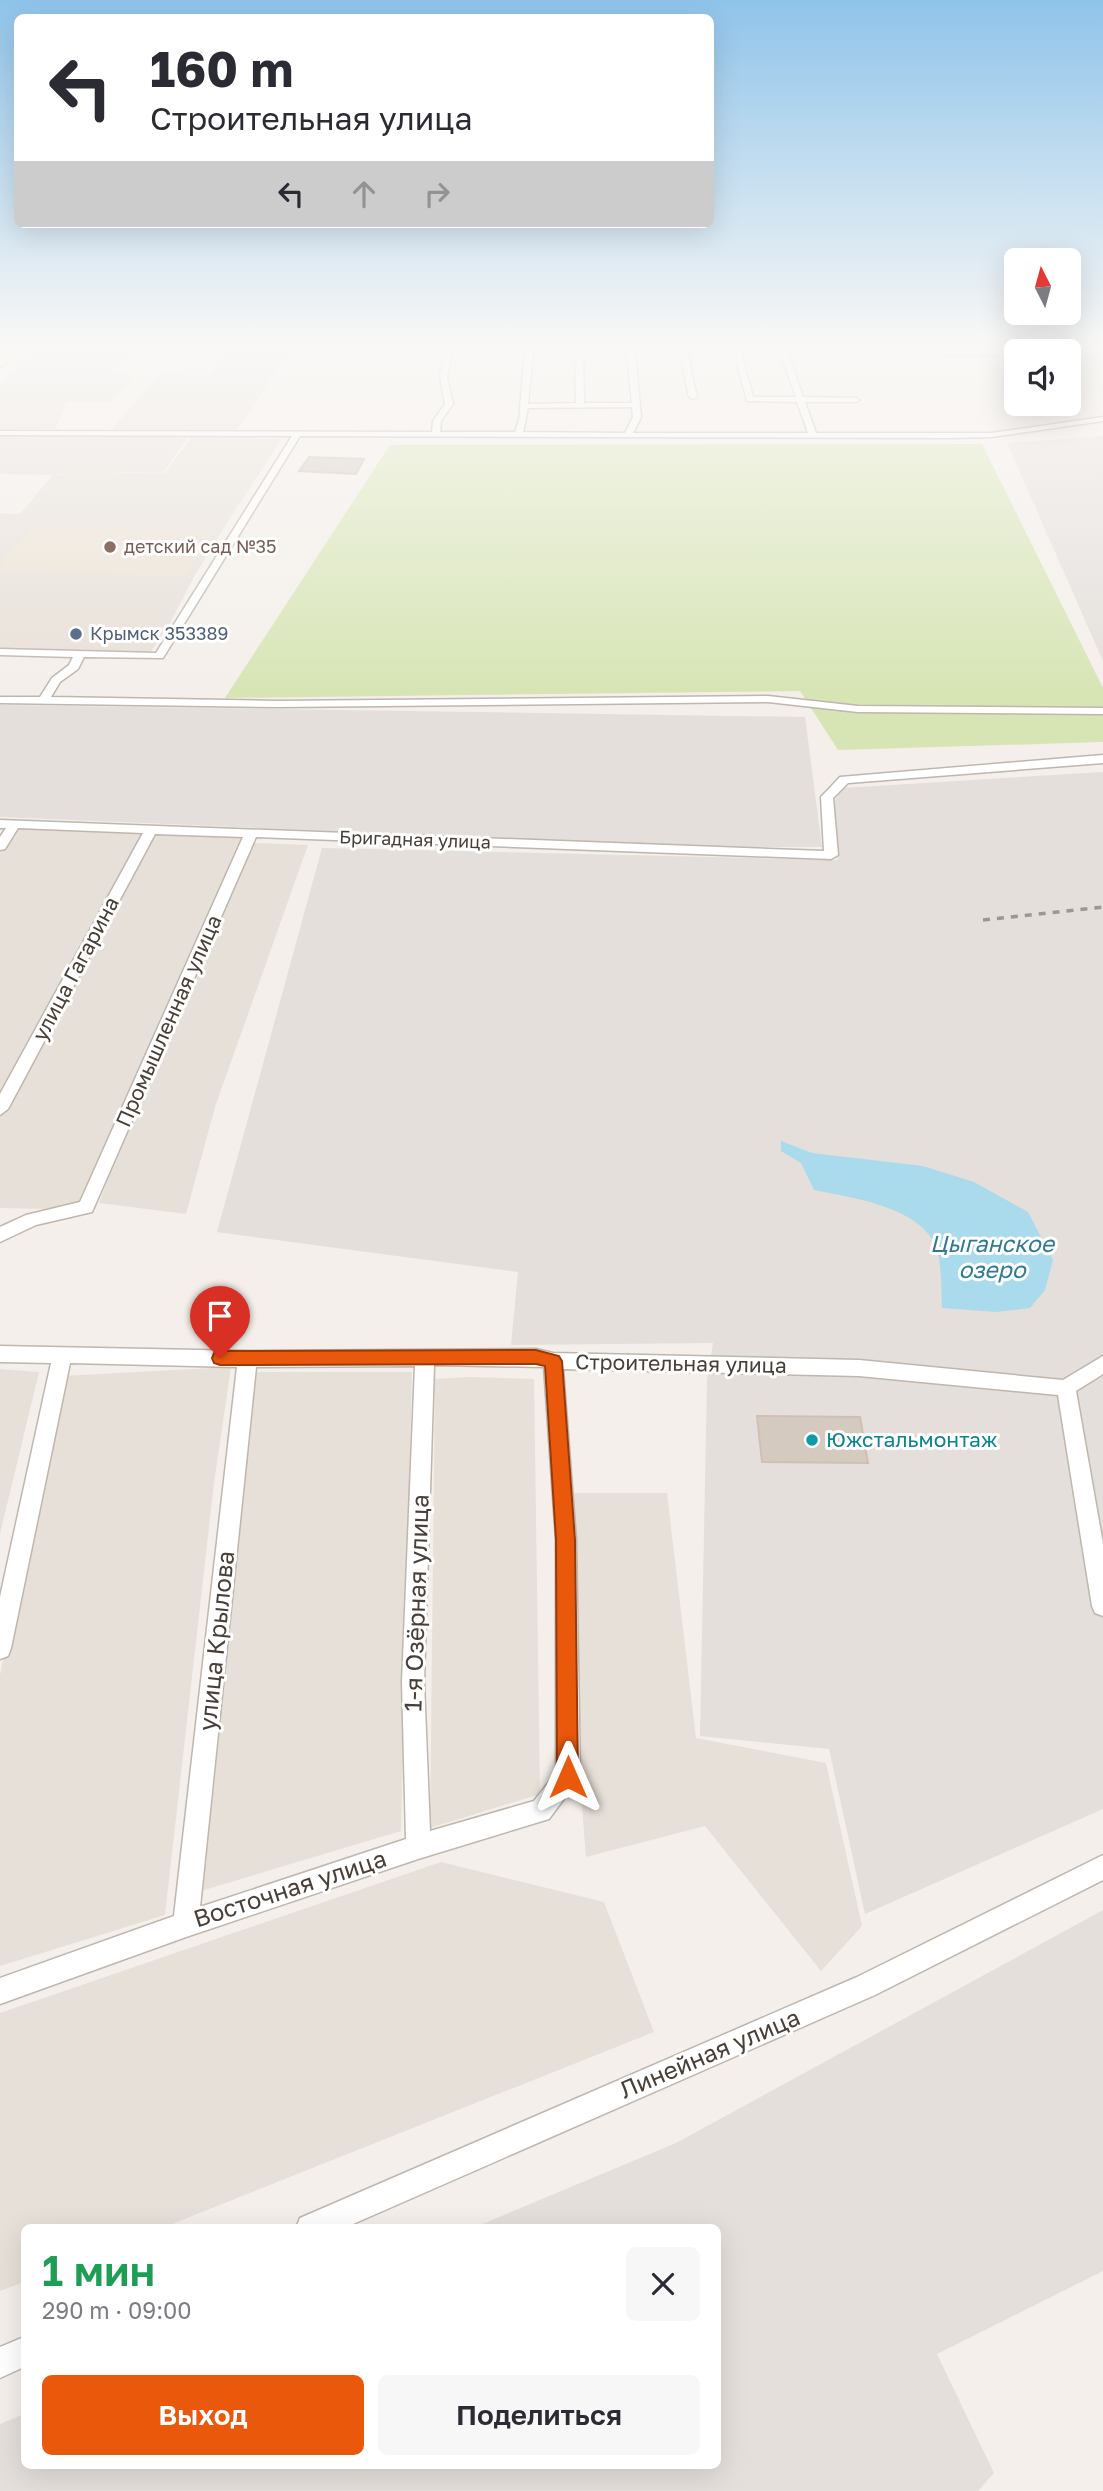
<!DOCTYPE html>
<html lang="ru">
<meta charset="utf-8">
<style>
body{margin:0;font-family:"Golos Text",sans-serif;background:#f7f7f7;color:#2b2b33;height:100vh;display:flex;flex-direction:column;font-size:26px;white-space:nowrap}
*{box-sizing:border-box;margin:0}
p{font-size:23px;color:#7c7c81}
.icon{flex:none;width:38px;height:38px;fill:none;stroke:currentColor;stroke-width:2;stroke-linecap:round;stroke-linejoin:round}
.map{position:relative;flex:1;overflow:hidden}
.drawer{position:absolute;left:21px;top:2224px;width:700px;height:245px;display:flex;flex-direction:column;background:#fff;border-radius:10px;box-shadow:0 7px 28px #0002}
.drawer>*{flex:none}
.hud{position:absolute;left:14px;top:14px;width:700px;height:214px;border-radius:10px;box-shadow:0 7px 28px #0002;background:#fff;color:#2b2b33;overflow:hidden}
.needle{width:46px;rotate:354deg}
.tools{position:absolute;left:1004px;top:248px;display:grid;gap:14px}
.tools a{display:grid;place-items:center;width:77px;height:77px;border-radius:10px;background:#fff;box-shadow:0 7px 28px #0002;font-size:35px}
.pin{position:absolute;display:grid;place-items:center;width:60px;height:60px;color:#fff;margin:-72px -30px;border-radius:50% 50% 50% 0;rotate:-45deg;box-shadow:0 0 7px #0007}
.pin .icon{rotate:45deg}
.me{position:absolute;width:77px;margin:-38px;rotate:0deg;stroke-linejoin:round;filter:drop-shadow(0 0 5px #0008)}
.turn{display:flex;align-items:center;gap:24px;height:147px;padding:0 21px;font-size:32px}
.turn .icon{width:91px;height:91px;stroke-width:2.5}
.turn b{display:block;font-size:49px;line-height:60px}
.lanes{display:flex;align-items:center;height:66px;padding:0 21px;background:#0003;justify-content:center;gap:35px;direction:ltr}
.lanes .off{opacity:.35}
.round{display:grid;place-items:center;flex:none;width:74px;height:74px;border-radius:10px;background:#f7f7f7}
.head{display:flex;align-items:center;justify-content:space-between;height:119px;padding:0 21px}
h1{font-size:42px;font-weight:600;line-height:52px;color:#1e9e55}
.action{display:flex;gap:14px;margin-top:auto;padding:14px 21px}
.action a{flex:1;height:80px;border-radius:10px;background:#ea580c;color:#fff;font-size:28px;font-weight:600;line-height:80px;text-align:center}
.action a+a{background:#f7f7f7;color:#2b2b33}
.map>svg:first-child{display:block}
.residential{fill:#e7e0d8}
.industrial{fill:#e4dfdb}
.education{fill:#ece2d5}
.green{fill:#d7e5b5}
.water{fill:#aadbec}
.building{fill:#d5cac0;stroke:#cfc0b3;stroke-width:2}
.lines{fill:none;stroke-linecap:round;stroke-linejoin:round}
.minor-casing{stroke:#bfb6ad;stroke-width:3}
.secondary-casing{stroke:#d4be9e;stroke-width:4}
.minor{fill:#fff;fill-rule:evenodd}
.secondary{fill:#fbe9cc;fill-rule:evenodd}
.rail{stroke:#989898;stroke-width:3.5;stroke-dasharray:7 7;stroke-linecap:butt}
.route{fill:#ea580c;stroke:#983908;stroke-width:2}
.education-dot{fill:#8d6e63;stroke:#fff;stroke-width:2.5}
.service-dot{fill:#5c6f8a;stroke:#fff;stroke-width:2.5}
.culture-dot{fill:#0f9aa8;stroke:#fff;stroke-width:2.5}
.labels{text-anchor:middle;stroke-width:6;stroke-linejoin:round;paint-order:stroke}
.far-education-label{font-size:18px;fill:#785e54;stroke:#fff;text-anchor:start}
.far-service-label{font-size:18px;fill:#4e5e75;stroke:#fff;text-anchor:start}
.far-street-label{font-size:18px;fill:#473f38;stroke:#fff}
.street-label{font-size:21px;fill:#473f38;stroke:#fff}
.culture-label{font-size:21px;fill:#0d838f;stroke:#fff;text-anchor:start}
.water-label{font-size:23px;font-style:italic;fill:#317a96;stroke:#fff}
.near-street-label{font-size:24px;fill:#473f38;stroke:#fff}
</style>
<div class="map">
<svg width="1103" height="2491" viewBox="0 0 1103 2491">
<rect width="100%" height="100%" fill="#f4efea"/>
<g class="residential">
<path d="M192 437 282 439 230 518 195 575 170 623 150 653 0 649V513L20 514 52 476 77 471 164 474Z"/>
<path d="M19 827 138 832 144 837 0 1098V852L14 830Z"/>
<path d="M159 832 242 837 244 841 82 1203 53 1209 0 1208V1116L150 838Z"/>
<path d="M253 843 308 845 215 1107 186 1214 99 1203 136 1104Z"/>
<path d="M231 1367 214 1483 165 1915 0 1966V1675L62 1376Z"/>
<path d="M0 1369 39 1372 0 1534Z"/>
<path d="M249 1372H412L401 1831 191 1894Z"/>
<path d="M470 1377 534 1379 540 1794 430 1828 435 1379Z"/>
<path d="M570 1493H667L696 1738 826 1763 862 1926 821 1971 705 1826 586 1857 574 1708Z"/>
<path d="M441 1862 604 1902 654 2032 162 2228H24V2282L0 2291V2013Z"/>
</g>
<g class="industrial">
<path d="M44 344H301L292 357H286L236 431 112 429 159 374 210 375 225 356 138 353 110 368 134 377 111 402H66L56 429H0V384Z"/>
<path d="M0 436 149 437 187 438 163 473 76 471 54 475 0 474Z"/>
<path d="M1103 436V661L1007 443Z"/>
<path d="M0 705 805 717 822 847H707L0 817Z"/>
<path d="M1103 772V1809L865 1914 829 1749 700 1736 707 1380 713 1343 511 1345 518 1272 217 1232 322 848 838 860 831 807 842 788Z"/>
<path d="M1103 1910V2271L937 2354 994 2473 978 2491H0V2424L24 2414V2466H718V2228H473L676 2143Z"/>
</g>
<path class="education" d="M35 525 214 532 185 577 3 570 1 562Z"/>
<path class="green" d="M982 444 1103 688V742L838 750 800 691 225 698 390 445Z"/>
<path class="water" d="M781 1141 812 1153 923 1166 974 1182 1028 1212 1053 1260 1045 1290 1030 1308 996 1312 942 1308C941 1291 942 1271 938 1254 928 1207 852 1198 814 1190L801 1163 781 1151Z"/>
<g class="building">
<path d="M309 457 364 459 356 474 299 471Z"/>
<path d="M757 1416 860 1417 868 1463 762 1462Z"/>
</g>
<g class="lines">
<g class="minor-casing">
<g id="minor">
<path d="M528 344 779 348 778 344H784L786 348 1017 351 1020 352H1017V355L788 353 803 397 856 398 860 400 856 402H805L816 433H991L1103 417V421L991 437 953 438 300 436 163 658 84 657 78 669 60 682 51 697 278 701 768 696 858 706 1103 708V714L858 712 768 702 278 707 0 703V697H40L52 678 69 665 73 657 0 655V649L156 653 292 436 0 435V431L432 432 433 421 445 404 440 377 446 348 454 345ZM455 349 525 350 519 420 515 432H440L441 421 453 404 447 377 452 351ZM533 350H575L576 403 528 404ZM583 351H627L632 403H584ZM635 351 680 352 689 397 693 399 697 397 687 352H734L747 401 797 402 808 433H633L641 417ZM741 352 780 353 796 397H753ZM632 407 633 417 625 433 523 432 528 408Z"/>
<path d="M1103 755V763L848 783 833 798 838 855 831 859 256 837 92 1212 36 1225 0 1242V1227L26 1215 80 1202 243 837 155 834 8 1109 0 1115V1094L143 833 18 828 5 849 0 850V837L6 828H0V820L824 851 821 797 840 777Z"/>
<path d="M0 1346 247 1351 536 1349 553 1353 859 1360 1063 1380 1103 1356V1374L1076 1391 1103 1544V1616L1095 1613 1092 1606 1058 1395 859 1376 563 1369 576 1540 580 1777 549 1819 418 1859 186 1937 0 2004V1978L174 1916 237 1367 70 1363 11 1648 8 1656 0 1659V1597L51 1363 0 1362ZM434 1365 544 1367 556 1540V1773L534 1801 430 1831 424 1682ZM415 1366 402 1682 406 1839 200 1907 256 1367Z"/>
<path d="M1103 1855V1880L875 1995 344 2228H296L300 2218 857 1977Z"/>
<path d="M24 2337V2367L0 2378V2347Z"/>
</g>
</g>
<g class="secondary-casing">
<path id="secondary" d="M17 344H28L0 367V359Z"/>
</g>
<use href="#minor" class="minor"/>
<use href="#secondary" class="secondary"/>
<path class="rail" d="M983 920 1103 907"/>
</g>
<linearGradient id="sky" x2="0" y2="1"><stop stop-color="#8fc4ea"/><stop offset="0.5" stop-color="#faf8f6"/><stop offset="1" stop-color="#faf8f6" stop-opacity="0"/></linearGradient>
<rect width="1103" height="692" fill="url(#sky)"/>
<path class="route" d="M536 1350 559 1356 562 1361 575 1540 578 1777 575 1785 568 1788 560 1785 557 1777 556 1540 545 1366 536 1364 220 1365 214 1363 212 1358 214 1353 220 1351Z"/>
<circle class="education-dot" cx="110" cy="547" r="7"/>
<circle class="service-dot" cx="76" cy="634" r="7"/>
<circle class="culture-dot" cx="812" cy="1440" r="7"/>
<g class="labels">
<g class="far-education-label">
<text x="124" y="553">детский сад №35</text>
</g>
<g class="far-service-label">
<text x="90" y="640">Крымск 353389</text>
</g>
<g class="far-street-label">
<text transform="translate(415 840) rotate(2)" y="6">Бригадная улица</text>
</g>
<g class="street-label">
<text transform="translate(76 969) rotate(-62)" y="7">улица Гагарина</text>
<text transform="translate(169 1021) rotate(-66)" y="7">Промышленная улица</text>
<text transform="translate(681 1364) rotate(1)" y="7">Строительная улица</text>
</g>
<g class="culture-label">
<text x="826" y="1447">Южстальмонтаж</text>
</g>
<g class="water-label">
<text x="992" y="1252">Цыганское<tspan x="992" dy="26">озеро</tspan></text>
</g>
<g class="near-street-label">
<text transform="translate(417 1603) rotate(-88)" y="8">1-я Озёрная улица</text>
<text transform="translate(217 1641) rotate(-84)" y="8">улица Крылова</text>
<text transform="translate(290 1889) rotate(-18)" y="8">Восточная улица</text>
<text transform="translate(710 2054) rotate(-23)" y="8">Линейная улица</text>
</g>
</g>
</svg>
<div class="tools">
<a><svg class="needle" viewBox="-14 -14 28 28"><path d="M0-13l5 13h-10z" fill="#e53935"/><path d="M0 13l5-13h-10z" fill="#7c7c81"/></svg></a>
<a><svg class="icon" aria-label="sound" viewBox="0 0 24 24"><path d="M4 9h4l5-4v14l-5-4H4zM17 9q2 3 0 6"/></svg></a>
</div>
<div class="pin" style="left:220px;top:1358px;background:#d93025"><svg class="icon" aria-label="arrive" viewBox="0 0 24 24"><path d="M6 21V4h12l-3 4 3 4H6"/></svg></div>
<svg class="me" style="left:568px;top:1777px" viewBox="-20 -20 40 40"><path d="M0-17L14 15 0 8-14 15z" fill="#ea580c" stroke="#fff" stroke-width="4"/></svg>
<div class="hud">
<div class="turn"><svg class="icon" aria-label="left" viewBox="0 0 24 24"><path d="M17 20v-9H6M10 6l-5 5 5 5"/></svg><div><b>160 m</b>Строительная улица</div></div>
<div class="lanes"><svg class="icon" aria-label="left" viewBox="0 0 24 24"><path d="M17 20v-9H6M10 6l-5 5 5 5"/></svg><svg class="icon off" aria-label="ahead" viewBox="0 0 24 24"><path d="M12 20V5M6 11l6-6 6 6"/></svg><svg class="icon off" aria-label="right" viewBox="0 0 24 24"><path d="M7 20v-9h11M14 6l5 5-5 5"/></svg></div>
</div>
<section class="drawer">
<div class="head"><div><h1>1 мин</h1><p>290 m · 09:00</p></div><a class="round"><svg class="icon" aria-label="close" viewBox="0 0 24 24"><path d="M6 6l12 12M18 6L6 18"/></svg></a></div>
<div class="action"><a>Выход</a><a>Поделиться</a></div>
</section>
</div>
